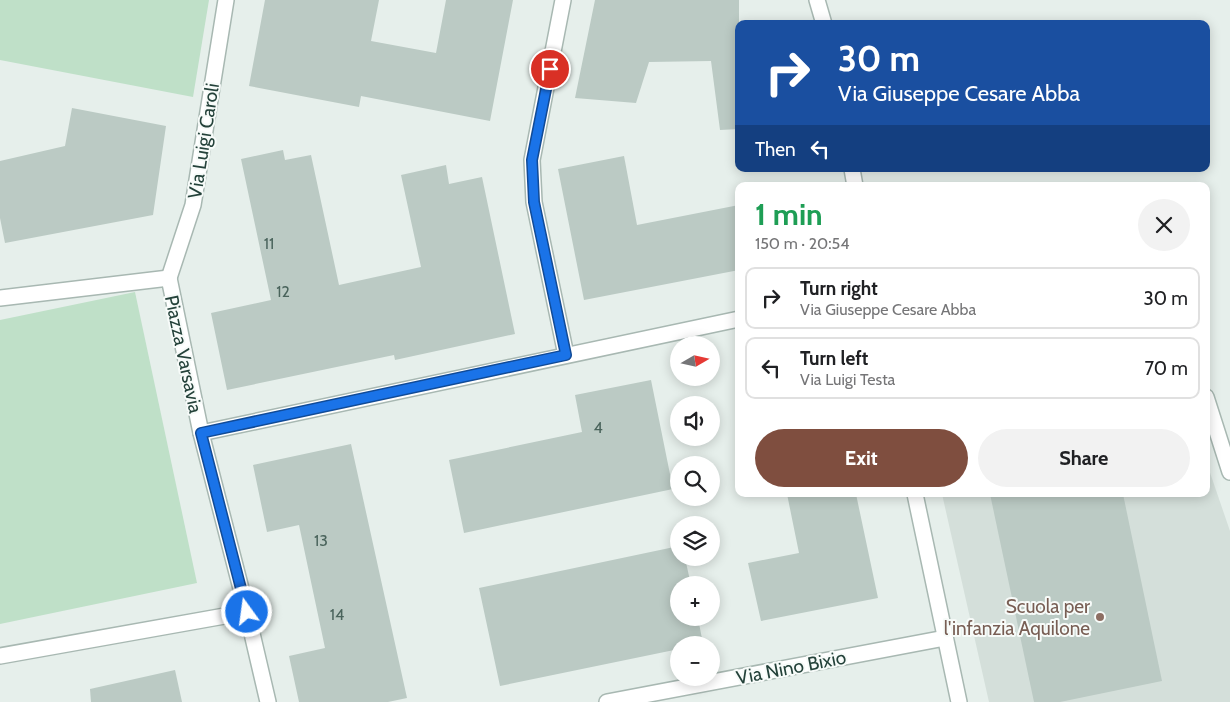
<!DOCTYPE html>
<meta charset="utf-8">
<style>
body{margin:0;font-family:Cabin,sans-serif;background:#f2f2f2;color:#202124;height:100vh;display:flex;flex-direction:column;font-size:19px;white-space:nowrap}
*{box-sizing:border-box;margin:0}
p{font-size:16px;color:#757577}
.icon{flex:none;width:28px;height:28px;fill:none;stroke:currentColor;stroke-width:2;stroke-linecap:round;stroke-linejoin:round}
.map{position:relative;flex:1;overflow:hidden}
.details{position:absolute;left:735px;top:182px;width:475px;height:315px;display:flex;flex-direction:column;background:#fff;border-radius:10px;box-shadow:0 2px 12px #0003}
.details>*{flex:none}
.banner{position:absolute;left:735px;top:20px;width:475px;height:152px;border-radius:10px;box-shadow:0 2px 12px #0003;background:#1a4fa0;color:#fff;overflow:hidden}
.needle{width:32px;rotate:81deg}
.controls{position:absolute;left:670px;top:336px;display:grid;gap:10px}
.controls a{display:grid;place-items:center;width:50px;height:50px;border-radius:50%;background:#fff;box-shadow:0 2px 12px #0003;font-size:25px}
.pin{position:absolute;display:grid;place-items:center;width:42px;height:42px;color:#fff;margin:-21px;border:2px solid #fff;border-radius:50%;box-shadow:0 1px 5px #0007}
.me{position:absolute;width:55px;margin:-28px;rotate:346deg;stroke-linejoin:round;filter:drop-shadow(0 0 4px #0008)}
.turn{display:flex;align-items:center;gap:18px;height:105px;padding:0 20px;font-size:22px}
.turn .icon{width:65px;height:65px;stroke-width:2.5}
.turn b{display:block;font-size:35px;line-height:42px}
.then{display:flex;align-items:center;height:48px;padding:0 20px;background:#0003;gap:10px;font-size:19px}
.round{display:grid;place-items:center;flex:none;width:52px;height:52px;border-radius:26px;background:#f2f2f2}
.summary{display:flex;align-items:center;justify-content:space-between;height:85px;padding:0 20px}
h1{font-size:30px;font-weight:700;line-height:38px;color:#1e9e55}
.action{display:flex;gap:10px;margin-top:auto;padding:10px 20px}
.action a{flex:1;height:58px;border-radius:30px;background:#7f4e3f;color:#fff;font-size:20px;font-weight:700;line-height:58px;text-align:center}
.action a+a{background:#f2f2f2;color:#202124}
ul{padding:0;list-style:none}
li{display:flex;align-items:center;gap:15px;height:62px;margin:0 10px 8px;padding:0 10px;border:2px solid #e0e0e0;border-radius:10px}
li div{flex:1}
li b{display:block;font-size:19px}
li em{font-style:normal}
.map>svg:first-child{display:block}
.built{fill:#d4dfda}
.green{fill:#bfe0c8}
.building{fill:#bbcac4}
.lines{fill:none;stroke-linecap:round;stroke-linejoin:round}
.minor-casing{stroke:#a8b8b2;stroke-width:18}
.minor{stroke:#fff;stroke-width:15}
.route-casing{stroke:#114b97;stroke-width:12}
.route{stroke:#1a73e8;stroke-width:9}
.education-dot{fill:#8d6e63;stroke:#f7fbf9;stroke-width:2}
.labels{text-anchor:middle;stroke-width:4;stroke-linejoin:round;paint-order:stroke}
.number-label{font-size:16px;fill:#4a645c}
.street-label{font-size:19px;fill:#24423a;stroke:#f7fbf9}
.education-label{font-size:19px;fill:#785e54;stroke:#f7fbf9;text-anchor:end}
</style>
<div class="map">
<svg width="1230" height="702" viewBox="0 0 1230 702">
<rect width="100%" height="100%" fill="#e6efeb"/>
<path class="built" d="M1206 461 1230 531V702H989L942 494H1206Z"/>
<g class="green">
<path d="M0 0H209L193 97 0 60Z"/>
<path d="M135 292 197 583 0 624V320Z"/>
</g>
<g class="building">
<path d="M265 0H379L371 41 436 53 446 0H513L490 121 361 96 359 107 249 86Z"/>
<path d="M595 0H739V129L720 130 711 61 649 62 636 103 575 98Z"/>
<path d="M72 108 166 126 153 215 5 243 0 218V161L65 146Z"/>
<path d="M283 150 285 160 311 155 339 285 421 267 401 175 446 165 449 184 482 177 515 334 395 360 394 355 227 390 211 313 271 300 241 159Z"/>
<path d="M624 156 637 225 739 205V270L584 300 558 169Z"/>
<path d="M651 380 673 489 464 533 449 460 582 432 575 395Z"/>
<path d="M351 444 407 698 388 702H299L289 656 325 648 299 525 267 532 253 465Z"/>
<path d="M787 494H856L878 598 761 621 748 563 799 553Z"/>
<path d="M990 494H1123L1162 681 1060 702H1034Z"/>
<path d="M679 546V558H685L691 585H679V618H698L703 644 679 645V649L500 686 479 588Z"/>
<path d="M175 670 182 702H91L90 689Z"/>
</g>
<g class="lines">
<g class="minor-casing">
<g id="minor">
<path d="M563 0 532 160 534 202 566 355"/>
<path d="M817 0 824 24"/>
<path d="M852 169 855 186"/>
<path d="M169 278 193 205 226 0"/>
<path d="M0 298 169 278"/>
<path d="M1206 397 1230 472"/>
<path d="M201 433 739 319"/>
<path d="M915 494 959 702"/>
<path d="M247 612 268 702"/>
<path d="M0 656 247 612 201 433 169 278"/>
<path d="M607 702 945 638"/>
</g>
</g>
<use href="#minor" class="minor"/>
</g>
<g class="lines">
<g class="route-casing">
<path id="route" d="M247 612 201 433 566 355 534 202 532 160 550 69"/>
</g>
<use href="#route" class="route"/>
</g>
<circle class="education-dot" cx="1100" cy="617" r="5"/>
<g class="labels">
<g class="number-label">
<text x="269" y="249">11</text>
<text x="283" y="297">12</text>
<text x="598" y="433">4</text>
<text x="321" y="546">13</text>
<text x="337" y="620">14</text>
</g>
<g class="street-label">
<text transform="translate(203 141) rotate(-81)" y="7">Via Luigi Caroli</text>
<text transform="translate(184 354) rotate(78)" y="7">Piazza Varsavia</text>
<text transform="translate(791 667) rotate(-11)" y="7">Via Nino Bixio</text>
</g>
<g class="education-label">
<text x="1090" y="613">Scuola per<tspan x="1090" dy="22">l'infanzia Aquilone</tspan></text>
</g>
</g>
</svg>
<div class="controls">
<a><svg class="needle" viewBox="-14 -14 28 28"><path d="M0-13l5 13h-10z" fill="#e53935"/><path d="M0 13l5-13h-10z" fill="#757577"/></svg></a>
<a><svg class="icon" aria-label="sound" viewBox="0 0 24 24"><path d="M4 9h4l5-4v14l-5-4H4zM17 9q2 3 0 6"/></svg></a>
<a><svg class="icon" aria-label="search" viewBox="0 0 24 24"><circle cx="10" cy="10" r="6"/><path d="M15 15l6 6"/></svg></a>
<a><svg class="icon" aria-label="layers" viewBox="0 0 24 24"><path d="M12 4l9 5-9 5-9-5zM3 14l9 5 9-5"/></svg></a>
<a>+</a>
<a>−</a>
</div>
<div class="pin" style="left:550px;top:69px;background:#d93025"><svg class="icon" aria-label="arrive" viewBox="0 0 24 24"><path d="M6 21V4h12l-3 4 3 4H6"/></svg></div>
<svg class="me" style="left:247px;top:612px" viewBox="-20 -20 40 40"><circle r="17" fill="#1a73e8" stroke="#fff" stroke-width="3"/><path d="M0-11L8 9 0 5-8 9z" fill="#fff"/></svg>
<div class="banner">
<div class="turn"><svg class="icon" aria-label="right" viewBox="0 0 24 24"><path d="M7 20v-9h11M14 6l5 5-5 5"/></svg><div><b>30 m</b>Via Giuseppe Cesare Abba</div></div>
<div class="then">Then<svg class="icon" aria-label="left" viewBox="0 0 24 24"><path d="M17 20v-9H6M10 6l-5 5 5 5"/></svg></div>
</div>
<section class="details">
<div class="summary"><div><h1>1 min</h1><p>150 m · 20:54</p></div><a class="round"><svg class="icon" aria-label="close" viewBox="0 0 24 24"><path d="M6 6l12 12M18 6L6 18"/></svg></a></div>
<ul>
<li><svg class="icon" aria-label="right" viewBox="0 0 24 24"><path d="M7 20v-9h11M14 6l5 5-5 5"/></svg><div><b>Turn right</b><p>Via Giuseppe Cesare Abba</p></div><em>30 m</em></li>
<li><svg class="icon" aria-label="left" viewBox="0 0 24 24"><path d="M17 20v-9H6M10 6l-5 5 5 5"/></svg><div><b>Turn left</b><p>Via Luigi Testa</p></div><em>70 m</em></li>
</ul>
<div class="action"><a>Exit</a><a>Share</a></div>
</section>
</div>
